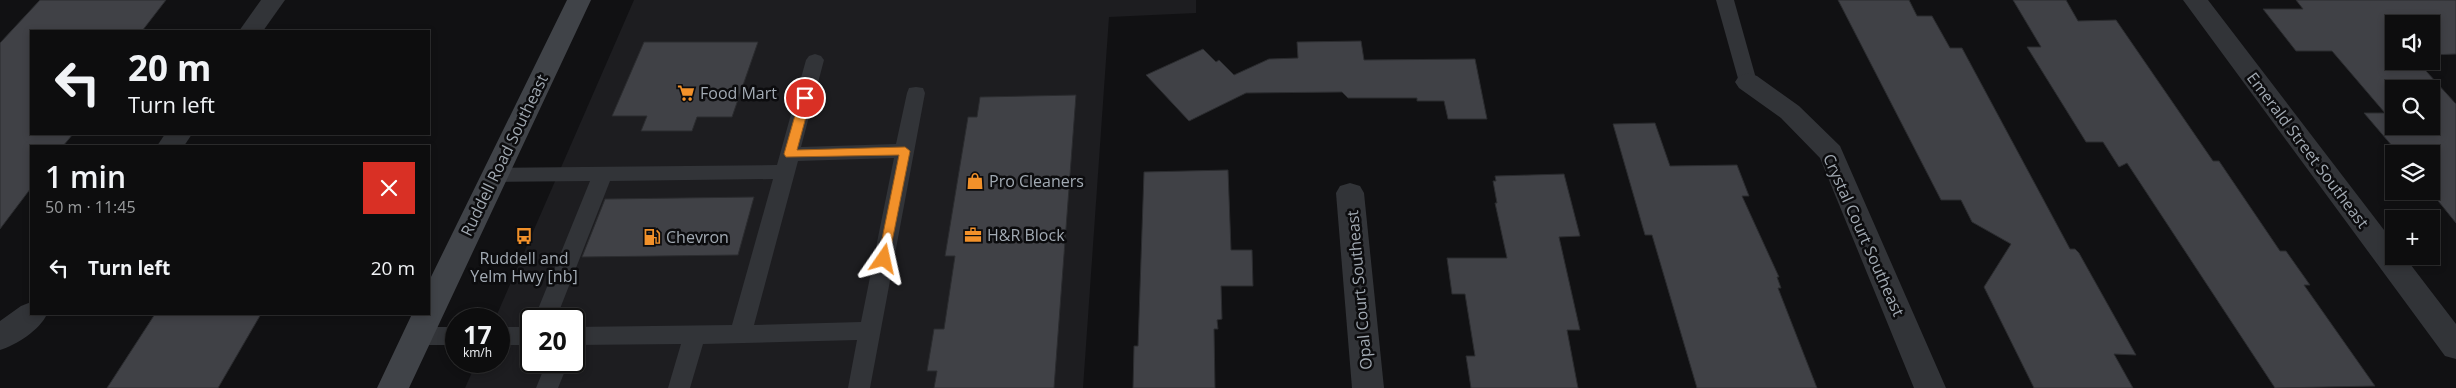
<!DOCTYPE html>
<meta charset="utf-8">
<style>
body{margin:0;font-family:"Open Sans",sans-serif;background:#161617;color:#f1f3f6;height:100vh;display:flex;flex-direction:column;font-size:19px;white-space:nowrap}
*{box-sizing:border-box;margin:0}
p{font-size:16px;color:#9a9c9e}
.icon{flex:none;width:28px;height:28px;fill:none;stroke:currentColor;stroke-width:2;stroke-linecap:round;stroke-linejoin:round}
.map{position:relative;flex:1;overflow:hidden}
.details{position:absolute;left:30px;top:145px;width:400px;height:170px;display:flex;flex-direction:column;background:#0d0d0e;border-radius:0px;box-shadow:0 2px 8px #0003,0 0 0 1px #2d2d2e}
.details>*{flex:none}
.banner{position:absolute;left:30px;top:30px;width:400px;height:105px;border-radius:0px;box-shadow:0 2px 8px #0003,0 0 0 1px #2d2d2e;background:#0d0d0e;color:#f1f3f6;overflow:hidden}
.tools{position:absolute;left:2385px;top:15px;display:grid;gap:10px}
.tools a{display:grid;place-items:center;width:55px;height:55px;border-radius:0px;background:#0d0d0e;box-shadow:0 2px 8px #0003,0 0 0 1px #2d2d2e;font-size:25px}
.speed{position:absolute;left:445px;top:308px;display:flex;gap:10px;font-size:25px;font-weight:700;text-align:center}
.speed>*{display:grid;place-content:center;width:65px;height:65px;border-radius:50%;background:#0d0d0e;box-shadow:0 2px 8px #0003,0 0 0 1px #2d2d2e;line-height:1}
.speed small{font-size:12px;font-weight:400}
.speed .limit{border:2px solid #111;border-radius:8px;background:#fff;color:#111}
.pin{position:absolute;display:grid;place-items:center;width:42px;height:42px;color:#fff;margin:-21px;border:2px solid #fff;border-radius:50%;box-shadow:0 1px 5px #0007}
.me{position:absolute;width:55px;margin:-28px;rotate:11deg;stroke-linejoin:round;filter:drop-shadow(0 0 4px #0008)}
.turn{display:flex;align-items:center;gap:18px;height:105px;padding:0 15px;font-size:22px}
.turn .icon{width:65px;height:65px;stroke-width:2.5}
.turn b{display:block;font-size:35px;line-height:42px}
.round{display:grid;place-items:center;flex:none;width:52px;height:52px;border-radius:0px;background:#161617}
.overview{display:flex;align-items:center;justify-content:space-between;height:85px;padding:0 15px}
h1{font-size:30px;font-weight:600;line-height:38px}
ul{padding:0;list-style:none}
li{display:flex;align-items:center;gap:15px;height:75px;padding:0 15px}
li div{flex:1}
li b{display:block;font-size:19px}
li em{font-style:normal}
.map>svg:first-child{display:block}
.built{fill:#1d1d20;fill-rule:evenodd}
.building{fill:#404146;stroke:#2b2c2f;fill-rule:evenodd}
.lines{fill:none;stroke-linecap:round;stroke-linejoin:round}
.lane{fill:#323438;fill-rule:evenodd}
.street{fill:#323438;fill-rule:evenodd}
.secondary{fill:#404348;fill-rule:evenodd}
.route{fill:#f2912a;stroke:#9d5e1b}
.labels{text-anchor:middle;stroke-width:5;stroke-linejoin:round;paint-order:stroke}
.poi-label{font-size:16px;fill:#a2aab3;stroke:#0c0c0e;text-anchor:start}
.street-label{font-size:16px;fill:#a2aab3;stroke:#0c0c0e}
</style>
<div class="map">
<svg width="2456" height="388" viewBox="0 0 2456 388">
<rect width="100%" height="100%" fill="#111113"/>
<path class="built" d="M634 0H1196V13L1109 17 1083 388H465L477 361H499V319H495ZM531 319H574V361H531Z"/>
<g class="building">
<path d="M40 0H166L142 31H31V134H73L63 146H31V188L0 229V43Z"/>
<path d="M1838 0H1909L1917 16H1932L1950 48H1962L2070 249H2075L2079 253 2136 355 2114 354 2133 388H2034L1984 287 2011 244 1972 222 1961 200H1941Z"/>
<path d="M2013 0H2066L2078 21 2116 20 2213 161H2219L2280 251H2286L2310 285H2304L2375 386 2275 388 2127 163 2119 167 2103 142H2086L2027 47H2041Z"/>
<path d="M2296 0H2456V54L2431 55V24H2394V61H2417L2456 104V223L2430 191 2431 154H2399L2364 113H2385L2332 51H2296L2263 9H2303ZM2394 89H2431V126H2394Z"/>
<path d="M1361 41 1364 60 1475 59 1487 119H1448L1444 101H1417V98H1348L1342 92 1246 93 1189 121 1146 75 1203 49 1216 62 1219 60 1234 75 1269 59 1298 58 1297 42Z"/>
<path d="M644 42H758L732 117H697L692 131H641L647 116H612Z"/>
<path d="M1076 95 1054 388H934L937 371H927L934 329H944L955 256H945L968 117H977L980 97Z"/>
<path d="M1655 123 1670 166 1737 165 1749 196H1742L1779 277H1777L1781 288H1778L1817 388H1697L1652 235H1645L1613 124Z"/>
<path d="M1228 170 1231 250H1252L1253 286H1221L1222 319 1217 320 1218 329H1214L1215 388H1133L1134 346H1138L1144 172Z"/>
<path d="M1564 174 1580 236 1559 237 1580 330H1567L1578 388H1471L1466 356H1475L1465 294H1452L1447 258H1507L1495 203H1497L1493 181H1496L1495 176Z"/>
<path d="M754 197 738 255 582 257 605 199Z"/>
<path d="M155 314H261L218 388H107Z"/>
</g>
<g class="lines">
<g class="lane">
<path d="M1716 0H1734L1757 82 1755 86 1748 88 1741 86 1739 82Z"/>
<path d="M815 54 821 56 824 60 801 147 896 144 907 93 909 88 916 87 923 88 925 93 870 388H848L857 340 703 344 690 388H668L681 344 574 345V327L732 325 773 179 610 181 556 319H534L590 181 494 182 487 180 484 175 487 170 494 168 777 165 806 60 809 56ZM894 158 861 322 754 325 798 161Z"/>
<path d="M416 327H456V345H416L408 342 405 336 408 330Z"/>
<rect x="499" y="327" width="32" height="18"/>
<path d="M547 361H569L558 388H536Z"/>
</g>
<g class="street">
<path d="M261 0H285L263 31H239Z"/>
<path d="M2183 0H2208L2394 243V256H2404L2456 324V359L2445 356Z"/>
<path d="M1748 73 1757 76 1799 106 1840 146 1946 388H1914L1820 158 1781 118 1739 88 1735 82 1739 76Z"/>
<path d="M165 134H192L184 146H157Z"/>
<path d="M1350 183 1360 186 1364 193 1384 388H1352L1336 193 1340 186Z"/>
<path d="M31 302V314H47C40 330 16 345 0 350V321L21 306Z"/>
</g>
<path class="secondary" d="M567 0H591L409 388H377L412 314H429V281Z"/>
</g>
<path class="route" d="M805 94 811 98 797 150 905 147 910 151 888 262H880L878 259 899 155 786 157 784 154 800 98Z"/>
<defs>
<g id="supermarket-bare" transform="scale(1.35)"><path d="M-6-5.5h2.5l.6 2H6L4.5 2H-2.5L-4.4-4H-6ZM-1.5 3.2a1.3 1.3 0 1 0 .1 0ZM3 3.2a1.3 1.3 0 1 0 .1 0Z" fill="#f2912a" stroke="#0c0c0e" stroke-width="2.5" paint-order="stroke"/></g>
<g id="shop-bare" transform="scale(1.35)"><path d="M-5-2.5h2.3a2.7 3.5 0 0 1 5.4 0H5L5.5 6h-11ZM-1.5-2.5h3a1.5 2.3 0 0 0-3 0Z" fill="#f2912a" stroke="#0c0c0e" stroke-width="2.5" paint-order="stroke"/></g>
<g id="office-bare" transform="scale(1.35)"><path d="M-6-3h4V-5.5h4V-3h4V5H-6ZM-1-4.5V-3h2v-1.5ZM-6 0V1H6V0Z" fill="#f2912a" stroke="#0c0c0e" stroke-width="2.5" paint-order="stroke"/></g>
<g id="bus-bare" transform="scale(1.35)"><path d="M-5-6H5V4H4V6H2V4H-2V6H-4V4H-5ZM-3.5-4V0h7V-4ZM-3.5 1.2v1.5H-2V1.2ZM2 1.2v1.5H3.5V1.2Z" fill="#f2912a" stroke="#0c0c0e" stroke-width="2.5" paint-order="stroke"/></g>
<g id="fuel-bare" transform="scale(1.35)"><path d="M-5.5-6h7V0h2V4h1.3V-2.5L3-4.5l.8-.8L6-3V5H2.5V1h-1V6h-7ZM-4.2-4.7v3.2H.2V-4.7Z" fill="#f2912a" stroke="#0c0c0e" stroke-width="2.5" paint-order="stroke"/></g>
</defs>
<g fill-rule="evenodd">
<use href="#supermarket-bare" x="686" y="93"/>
<use href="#shop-bare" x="975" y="181"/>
<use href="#office-bare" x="973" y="235"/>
<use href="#bus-bare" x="524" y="236"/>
<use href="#fuel-bare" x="652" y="237"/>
</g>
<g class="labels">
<g class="poi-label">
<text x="700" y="99">Food Mart</text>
<text x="989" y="187">Pro Cleaners</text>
<text x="987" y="241">H&amp;R Block</text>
<text x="666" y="243">Chevron</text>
<text x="524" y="264" text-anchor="middle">Ruddell and<tspan x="524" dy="18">Yelm Hwy [nb]</tspan></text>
</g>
<g class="street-label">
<text transform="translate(2308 150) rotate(53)" y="6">Emerald Street Southeast</text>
<text transform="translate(504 155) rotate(-64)" y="6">Ruddell Road Southeast</text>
<text transform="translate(1864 235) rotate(66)" y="6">Crystal Court Southeast</text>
<text transform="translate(1359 290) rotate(-95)" y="6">Opal Court Southeast</text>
</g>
</g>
</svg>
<div class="tools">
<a><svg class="icon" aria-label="sound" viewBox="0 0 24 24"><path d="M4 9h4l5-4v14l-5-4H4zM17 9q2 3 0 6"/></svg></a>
<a><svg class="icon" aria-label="search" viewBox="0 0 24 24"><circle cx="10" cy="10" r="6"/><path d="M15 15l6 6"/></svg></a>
<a><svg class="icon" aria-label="layers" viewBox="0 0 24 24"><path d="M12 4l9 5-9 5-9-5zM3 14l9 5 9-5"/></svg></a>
<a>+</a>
</div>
<div class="speed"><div>17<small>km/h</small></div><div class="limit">20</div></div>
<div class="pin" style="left:805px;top:98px;background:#d93025"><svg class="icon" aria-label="arrive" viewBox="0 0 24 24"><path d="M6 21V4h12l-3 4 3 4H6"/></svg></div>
<svg class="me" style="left:884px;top:259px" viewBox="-20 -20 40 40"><path d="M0-17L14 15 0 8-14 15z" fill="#f2912a" stroke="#fff" stroke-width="4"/></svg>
<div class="banner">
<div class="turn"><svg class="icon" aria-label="left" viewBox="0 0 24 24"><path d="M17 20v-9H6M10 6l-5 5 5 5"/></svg><div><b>20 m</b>Turn left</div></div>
</div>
<section class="details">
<div class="overview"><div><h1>1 min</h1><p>50 m · 11:45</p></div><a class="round" style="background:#d93025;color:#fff"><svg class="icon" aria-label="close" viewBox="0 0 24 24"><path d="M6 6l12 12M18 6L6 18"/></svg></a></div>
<ul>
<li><svg class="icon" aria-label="left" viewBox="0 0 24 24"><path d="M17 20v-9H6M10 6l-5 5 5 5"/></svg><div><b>Turn left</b></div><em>20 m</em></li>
</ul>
</section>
</div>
